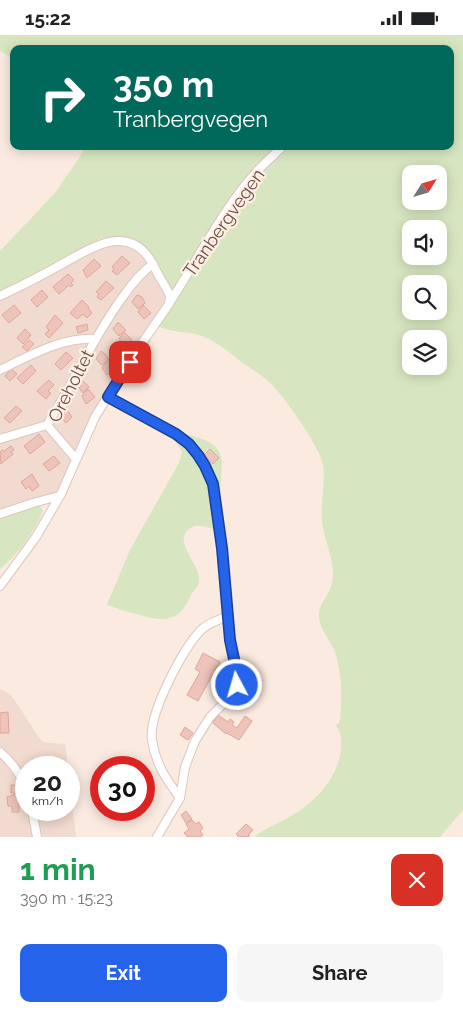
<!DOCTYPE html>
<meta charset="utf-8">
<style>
body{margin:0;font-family:Raleway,sans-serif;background:#f6f6f6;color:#202124;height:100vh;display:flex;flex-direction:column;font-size:19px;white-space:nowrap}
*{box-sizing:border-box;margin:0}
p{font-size:16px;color:#757577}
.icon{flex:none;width:28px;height:28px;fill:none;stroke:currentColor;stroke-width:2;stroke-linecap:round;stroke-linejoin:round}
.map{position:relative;height:802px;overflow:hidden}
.side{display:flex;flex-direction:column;background:#fff;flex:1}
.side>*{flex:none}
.guide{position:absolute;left:10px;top:10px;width:444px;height:105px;border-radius:10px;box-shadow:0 2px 12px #0003;background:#00695c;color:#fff;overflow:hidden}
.needle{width:32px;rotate:53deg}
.controls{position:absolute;left:402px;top:130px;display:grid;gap:10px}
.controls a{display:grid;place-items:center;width:45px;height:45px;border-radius:10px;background:#fff;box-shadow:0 2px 12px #0003;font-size:25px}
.speed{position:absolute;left:15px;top:721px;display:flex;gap:10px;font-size:25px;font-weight:700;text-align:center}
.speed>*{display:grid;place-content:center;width:65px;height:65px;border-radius:50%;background:#fff;box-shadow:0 2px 12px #0003;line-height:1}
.speed small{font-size:12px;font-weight:400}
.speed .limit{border:8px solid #d22;background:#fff;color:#111}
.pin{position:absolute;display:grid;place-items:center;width:42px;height:42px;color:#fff;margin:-21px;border-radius:10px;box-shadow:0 2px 8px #0006}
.me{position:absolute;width:55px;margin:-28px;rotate:354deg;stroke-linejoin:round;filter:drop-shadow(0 0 4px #0008)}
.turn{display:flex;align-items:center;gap:18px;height:105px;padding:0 20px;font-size:22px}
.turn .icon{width:65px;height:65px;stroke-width:2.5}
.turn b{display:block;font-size:35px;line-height:42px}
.round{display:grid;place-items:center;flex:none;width:52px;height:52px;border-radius:10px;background:#f6f6f6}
.summary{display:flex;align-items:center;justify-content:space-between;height:85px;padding:0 20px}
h1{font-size:30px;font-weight:700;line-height:38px;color:#1e9e55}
.button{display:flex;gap:10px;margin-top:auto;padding:10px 20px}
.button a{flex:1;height:58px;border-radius:10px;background:#2563eb;color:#fff;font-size:20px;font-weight:700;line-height:58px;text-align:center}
.button a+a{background:#f6f6f6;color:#202124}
.status{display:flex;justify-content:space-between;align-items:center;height:35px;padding:0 25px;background:#fff;direction:ltr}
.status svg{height:14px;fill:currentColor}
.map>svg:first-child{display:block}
.residential{fill:#f1dacf}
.green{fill:#d7e6c0;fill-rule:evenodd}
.building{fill:#edc3ba;stroke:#dfa69b}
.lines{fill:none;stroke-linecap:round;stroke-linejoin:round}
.minor-casing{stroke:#ddc5bd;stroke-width:10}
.minor{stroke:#fff;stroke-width:8}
.route-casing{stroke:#184099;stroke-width:12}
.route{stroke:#2563eb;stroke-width:9}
.labels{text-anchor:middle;stroke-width:4.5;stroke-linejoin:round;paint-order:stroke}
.street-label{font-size:18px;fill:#6e4f49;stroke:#feefe5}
</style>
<div class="status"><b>15:22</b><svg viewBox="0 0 49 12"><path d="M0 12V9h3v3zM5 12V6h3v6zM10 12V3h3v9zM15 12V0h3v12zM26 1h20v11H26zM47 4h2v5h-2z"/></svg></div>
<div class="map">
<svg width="463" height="802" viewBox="0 0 463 802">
<rect width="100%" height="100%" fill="#faeae0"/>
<g class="residential">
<path d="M104 202 144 217 176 265 116 352 55 466 13 473 0 478V259L58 228Z"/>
<path d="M0 654 11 660 42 707 65 709 68 732H26V775H69V742L76 802H0Z"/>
</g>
<g class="green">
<path d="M0 0H463V775L440 802H254C267 792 278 789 291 781 317 767 344 736 341 704 341 699 338 695 336 690L339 688 340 685C342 661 342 640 335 617 331 605 318 593 319 580 319 566 332 560 333 542 334 523 324 505 322 486 320 468 326 448 323 430 320 412 284 361 270 348 262 340 252 334 243 328 231 319 221 310 209 304 193 295 174 299 158 291L176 265 144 217 103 202 58 228 0 259V216L55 158 83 117 84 111H450V14H14V25L0 16ZM411 139H439V166H411ZM411 194H439V221H411ZM411 249H439V276H411ZM411 304H439V331H411Z"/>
<path d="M179 396C196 404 218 403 222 425L218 495C212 494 206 491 200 491 195 490 192 492 189 494 173 506 198 528 199 542 200 552 194 554 190 562 179 587 164 587 140 580 129 577 118 574 107 570L108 567 130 515 179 428 182 417 173 403 174 399Z"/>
<path d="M39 470 43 475C36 496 16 521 0 534V483Z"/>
</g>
<g class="building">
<path d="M122 221 130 228 117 240 112 236 114 234 112 232Z"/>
<path d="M94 224 101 231 87 243 83 235Z"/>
<path d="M68 239 74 245 71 248 73 250 71 252 69 250 59 259 53 252Z"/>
<path d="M106 246 114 253 101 265 97 262 99 259 96 257Z"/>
<path d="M42 255 48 262 37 272 31 265Z"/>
<path d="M137 260 142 262 145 268 138 274 132 267Z"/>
<path d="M82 265 89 272 88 273 92 278 87 283 83 279 77 284 70 278Z"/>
<path d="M14 270 21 278 9 288 2 280Z"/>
<path d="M143 270 151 278 144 284 138 277Z"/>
<path d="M55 280 63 288 49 303 45 299 49 295 46 292Z"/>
<path d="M118 287 126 295 119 301 113 294Z"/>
<path d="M87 289 88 295 78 298 76 292Z"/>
<path d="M25 294 31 300 23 309 17 303Z"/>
<path d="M124 297 132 305 125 311 119 304Z"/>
<path d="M29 305 34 309 27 316 22 312Z"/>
<path d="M101 316 105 319 109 325 102 330 96 324Z"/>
<path d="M66 317 73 323 61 335 55 329Z"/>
<path d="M107 326 114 334 107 340 102 333Z"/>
<path d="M31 330 36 336 23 349 17 343Z"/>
<path d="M11 334 17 339 10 346 5 341Z"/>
<path d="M49 345 54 350 48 356 51 358 46 364 37 356Z"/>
<path d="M83 346 89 352 83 358 79 353 81 351 80 349Z"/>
<path d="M88 354 95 362 86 369 82 361Z"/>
<path d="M16 371 22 376 10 388 4 383Z"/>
<path d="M67 375 72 382 66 388 62 383 64 381 63 379Z"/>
<path d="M39 399 45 407 30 419 24 411Z"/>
<path d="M11 411 14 415 11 417 13 419 1 429 0 417 2 415 4 416Z"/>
<path d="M210 414 219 423 213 429 204 420Z"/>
<path d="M54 421 60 428 49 436 43 429Z"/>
<path d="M32 439 39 451 32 456 29 451 26 454 21 447Z"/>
<path d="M203 618 220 627 219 628 223 631 221 633 218 630 198 666 187 660 200 637 195 634Z"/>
<path d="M8 677 9 698H0V678Z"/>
<path d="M218 680 228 687 230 684 234 687 232 690 237 693 245 681 252 686 239 705 227 698 226 699 213 688Z"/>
<path d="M185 692 193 698 188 705 180 700Z"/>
<path d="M50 724 51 732H40L39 729H42V725Z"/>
<path d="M11 750H19V777H12V771H8L7 762 14 760V758H11Z"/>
<path d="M186 776 192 784 186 788 181 780Z"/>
<path d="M192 785 196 789 199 787 203 793 200 796 203 800 200 802H188L184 798 189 794 186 789Z"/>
<path d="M246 789 253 795 248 800 250 801 239 802 236 799Z"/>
</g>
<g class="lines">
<g class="minor-casing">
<g id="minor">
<path d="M0 261C21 251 41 241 62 229 86 216 121 191 145 218 151 224 155 234 159 241 163 248 167 254 170 261L169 269 129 327 95 382 61 459 36 502 0 551"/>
<path d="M170 267C198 224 226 168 261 132 268 125 276 118 283 111"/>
<path d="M0 335C29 321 62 302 95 304"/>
<path d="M108 361 176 399 189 409 199 420 205 431 213 449 222 513 230 605 238 643 233 659 210 682 195 706 185 732 180 763 157 802"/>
<path d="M47 390C73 348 93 303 122 263 131 250 140 238 153 229"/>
<path d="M47 390 76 424"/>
<path d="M0 404 47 390"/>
<path d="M0 479 33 468 59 461"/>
<path d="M0 717C12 727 20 739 26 753"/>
<path d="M180 763C166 744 156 730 152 705 148 679 183 614 201 595 208 588 219 585 228 581"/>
<path d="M32 775 37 802"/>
</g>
</g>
<use href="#minor" class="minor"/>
</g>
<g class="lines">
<g class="route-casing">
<path id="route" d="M130 327 108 362 176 399 189 409 198 420 205 431 213 449 222 513 230 605 238 643 237 650"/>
</g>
<use href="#route" class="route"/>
</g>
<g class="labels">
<g class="street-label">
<text transform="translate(224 188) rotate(-55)" y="6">Tranbergvegen</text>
<text transform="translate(71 351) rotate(-63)" y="6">Oreholtet</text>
</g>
</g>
</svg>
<div class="controls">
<a><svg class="needle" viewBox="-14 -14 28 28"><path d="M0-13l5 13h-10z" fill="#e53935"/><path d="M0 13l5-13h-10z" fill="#757577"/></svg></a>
<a><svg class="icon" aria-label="sound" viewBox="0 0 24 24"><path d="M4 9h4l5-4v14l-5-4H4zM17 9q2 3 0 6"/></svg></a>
<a><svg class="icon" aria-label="search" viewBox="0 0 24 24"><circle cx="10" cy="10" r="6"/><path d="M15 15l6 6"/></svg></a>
<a><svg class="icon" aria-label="layers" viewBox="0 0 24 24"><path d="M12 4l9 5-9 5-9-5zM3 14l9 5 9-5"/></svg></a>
</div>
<div class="speed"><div>20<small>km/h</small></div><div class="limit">30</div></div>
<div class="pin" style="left:130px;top:327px;background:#d93025"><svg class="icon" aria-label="arrive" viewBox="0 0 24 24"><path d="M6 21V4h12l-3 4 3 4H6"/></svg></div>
<svg class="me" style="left:237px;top:650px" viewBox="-20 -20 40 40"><circle r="17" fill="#2563eb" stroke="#fff" stroke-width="3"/><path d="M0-11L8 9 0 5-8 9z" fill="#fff"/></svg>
<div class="guide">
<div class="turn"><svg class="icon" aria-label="right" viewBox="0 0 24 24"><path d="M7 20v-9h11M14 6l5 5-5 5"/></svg><div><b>350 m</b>Tranbergvegen</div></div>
</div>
</div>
<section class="side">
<div class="summary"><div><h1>1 min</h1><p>390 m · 15:23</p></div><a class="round" style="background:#d93025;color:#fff"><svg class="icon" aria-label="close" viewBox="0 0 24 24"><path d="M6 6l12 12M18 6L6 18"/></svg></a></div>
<div class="button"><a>Exit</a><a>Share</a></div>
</section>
